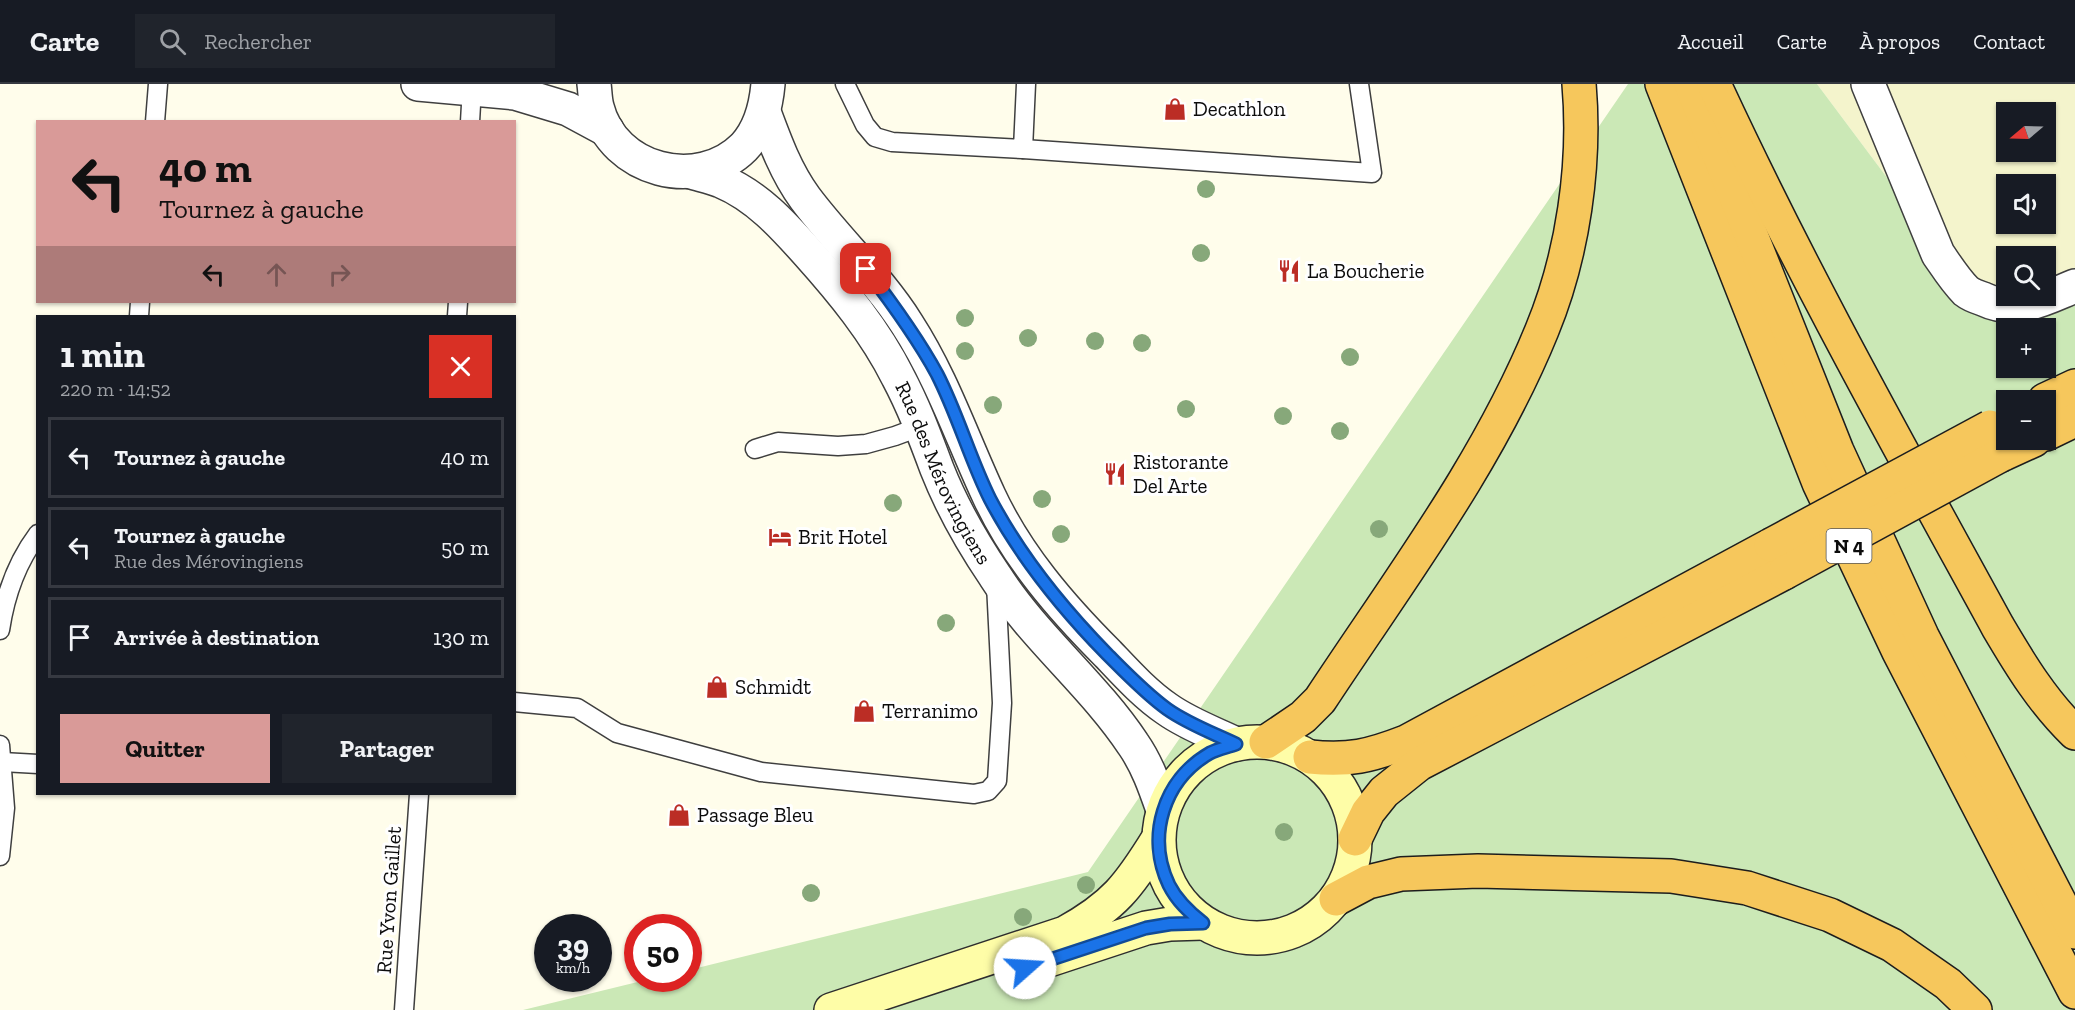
<!DOCTYPE html>
<html lang="fr">
<meta charset="utf-8">
<style>
body{margin:0;font-family:"Zilla Slab",serif;background:#20242c;color:#f1f3f6;height:100vh;display:flex;flex-direction:column;font-size:22px;white-space:nowrap}
*{box-sizing:border-box;margin:0}
p{font-size:20px;color:#9ea1a6}
.icon{flex:none;width:33px;height:33px;fill:none;stroke:currentColor;stroke-width:2;stroke-linecap:round;stroke-linejoin:round}
.map{position:relative;flex:1;overflow:hidden}
.panel{position:absolute;left:36px;top:231px;width:480px;height:480px;display:flex;flex-direction:column;background:#171b24;border-radius:0px;box-shadow:0 2px 4px #0004}
.panel>*{flex:none}
.banner{position:absolute;left:36px;top:36px;width:480px;height:183px;border-radius:0px;box-shadow:0 2px 4px #0004;background:#d99a98;color:#111;overflow:hidden}
.needle{width:39px;rotate:251deg}
.tools{position:absolute;left:1996px;top:18px;display:grid;gap:12px}
.tools a{display:grid;place-items:center;width:60px;height:60px;border-radius:0px;background:#171b24;box-shadow:0 2px 4px #0004;font-size:30px}
.speed{position:absolute;left:534px;top:830px;display:flex;gap:12px;font-size:30px;font-weight:700;text-align:center}
.speed>*{display:grid;place-content:center;width:78px;height:78px;border-radius:50%;background:#171b24;box-shadow:0 2px 4px #0004;line-height:1}
.speed small{font-size:15px;font-weight:400}
.speed .limit{border:9px solid #d22;background:#fff;color:#111}
.pin{position:absolute;display:grid;place-items:center;width:51px;height:51px;color:#fff;margin:-26px;border-radius:12px;box-shadow:0 3px 9px #0006}
.me{position:absolute;width:66px;margin:-33px;rotate:71deg;stroke-linejoin:round;filter:drop-shadow(0 0 4px #0008)}
.turn{display:flex;align-items:center;gap:21px;height:126px;padding:0 24px;font-size:27px}
.turn .icon{width:78px;height:78px;stroke-width:2.5}
.turn b{display:block;font-size:42px;line-height:51px}
.lanes{display:flex;align-items:center;height:57px;padding:0 24px;background:#0003;justify-content:center;gap:30px;direction:ltr}
.lanes .off{opacity:.35}
.round{display:grid;place-items:center;flex:none;width:63px;height:63px;border-radius:0px;background:#20242c}
.head{display:flex;align-items:center;justify-content:space-between;height:102px;padding:0 24px}
h1{font-size:36px;font-weight:800;line-height:45px}
.cta{display:flex;gap:12px;margin-top:auto;padding:12px 24px}
.cta a{flex:1;height:69px;border-radius:0px;background:#d99a98;color:#111;font-size:24px;font-weight:800;line-height:69px;text-align:center}
.cta a+a{background:#20242c;color:#f1f3f6}
ul{padding:0;list-style:none}
li{display:flex;align-items:center;gap:18px;height:81px;margin:0 12px 9px;padding:0 12px;border:3px solid #363941;border-radius:0px}
li div{flex:1}
li b{display:block;font-size:22px}
li em{font-style:normal}
header{display:flex;align-items:center;gap:36px;box-sizing:border-box;height:84px;padding:0 30px;background:#171b24;border-bottom:2px solid #363941}
header strong{font-size:28px}
nav{display:flex;gap:33px;margin-inline-start:auto;font-size:21px}
.search{width:420px;height:54px;background:#20242c;display:flex;align-items:center;gap:15px;box-sizing:border-box;padding:0 21px;border-radius:0px;color:#9ea1a6;font-size:22px}
.map>svg:first-child{display:block}
.farmland{fill:#f4f4cc;fill-rule:evenodd}
.green{fill:#cbe8b6;fill-rule:evenodd}
.lines{fill:none;stroke-linecap:round;stroke-linejoin:round}
.service-casing{stroke:#3f3f3f;stroke-width:21}
.minor-casing{stroke:#3f3f3f;stroke-width:36}
.secondary-casing{stroke:#2e2e2e;stroke-width:36}
.trunk-casing{stroke:#1d1d1d;stroke-width:36}
.service{stroke:#fff;stroke-width:18}
.minor{stroke:#fff;stroke-width:33}
.secondary{stroke:#fefda7;stroke-width:33}
.trunk{stroke:#f6c75c;stroke-width:33}
.trunk-bridge-casing{stroke:#1d1d1d;stroke-width:36;stroke-linecap:butt}
.trunk-bridge{stroke:#f6c75c;stroke-width:33}
.tree{fill:#87a87a}
.route-casing{stroke:#114b97;stroke-width:15}
.route{stroke:#1a73e8;stroke-width:10}
.labels{text-anchor:middle;stroke-width:6;stroke-linejoin:round;paint-order:stroke}
.shield{fill:#fff;stroke:#555;stroke-width:1.5}
.shield-label{font-size:20px;font-weight:bold;fill:#0c0c0c}
.poi-label{font-size:21px;fill:#0c0c0c;stroke:#fff;text-anchor:start}
.street-label{font-size:21px;fill:#0c0c0c;stroke:#fff}
</style>
<header>
<strong>Carte</strong>
<div class="search"><svg class="icon" aria-label="search" viewBox="0 0 24 24"><circle cx="10" cy="10" r="6"/><path d="M15 15l6 6"/></svg>Rechercher</div>
<nav><a>Accueil</a><a>Carte</a><a>À propos</a><a>Contact</a></nav>
</header>
<div class="map">
<svg width="2075" height="926" viewBox="0 0 2075 926">
<rect width="100%" height="100%" fill="#fffdeb"/>
<path class="farmland" d="M1817 0H2075V192L2046 203V172H2007V212L1986 226ZM2007 28H2046V68H2007ZM2007 100H2046V140H2007Z"/>
<path class="green" d="M1628 0H1817L1986 226 2075 192V926H523L654 894H688L689 886 1088 788ZM2007 244H2046V284H2007ZM2007 316H2046V356H2007Z"/>
<g class="lines">
<g class="service-casing">
<g id="service">
<path d="M845 0 865 41 875 53 892 58 1023 65 1026 0"/>
<path d="M155 38 158 0"/>
<path d="M470 38 472 3"/>
<path d="M1023 65 1372 89 1359 0"/>
<path d="M139 232 140 218"/>
<path d="M457 232 458 218"/>
<path d="M755 365 778 358 838 362 866 360 895 352 922 342"/>
<path d="M0 546C5 512 17 478 38 450"/>
<path d="M514 618 577 624 617 649 761 688 974 710 988 707 997 697 1002 619 996 500"/>
<path d="M0 661 5 724 0 772"/>
<path d="M2 678 38 680"/>
<path d="M404 926 419 710"/>
</g>
</g>
<g class="minor-casing">
<g id="minor">
<path d="M418 0 515 9 568 25 607 46"/>
<path d="M594 0C595 7 595 16 597 23 613 87 698 109 744 63 760 46 766 23 768 0"/>
<path d="M1868 0 1938 170C1947 183 1955 196 1966 207 1971 211 1977 213 1983 215 2017 231 2043 215 2075 202"/>
<path d="M764 28C775 58 786 88 805 114 837 157 878 194 907 240 942 294 962 354 989 412 1017 472 1061 523 1108 570 1127 590 1145 610 1167 625 1188 640 1213 649 1236 660"/>
<path id="s1" d="M691 88C701 91 712 93 721 97 757 112 783 141 808 169 842 207 875 247 898 293 914 323 925 353 937 385 952 423 972 458 995 492 1034 553 1093 600 1133 660 1147 680 1155 703 1163 726"/>
</g>
</g>
<g class="secondary-casing">
<g id="secondary">
<circle cx="1257" cy="756" r="98"/>
<path d="M1043 878 1146 844 1170 840 1203 839"/>
<path d="M831 926 1065 849C1114 822 1129 802 1158 755"/>
</g>
</g>
<g class="trunk-casing">
<g id="trunk">
<path d="M1662 0 1819 399 1899 568 2075 908"/>
<path d="M1691 0 1837 367 1922 552 2075 848"/>
<path d="M1714 0C1800 186 1900 364 1998 543 2021 582 2043 618 2075 649"/>
<path d="M2045 316 2075 302"/>
<path d="M2046 350 2075 336"/>
<path d="M2001 371 2034 356"/>
<path d="M1266 658 1303 633 1320 616C1399 496 1488 379 1542 246 1573 171 1586 80 1579 0"/>
<path d="M1310 673C1349 677 1370 672 1406 658L1771 461"/>
<path d="M1355 755 1368 728 1384 708 1419 680 1784 489"/>
<path d="M1336 815 1368 798 1401 790 1478 787 1671 792 1747 804 1830 831 1892 861 1948 900 1975 926"/>
</g>
</g>
<use href="#service" class="service"/>
<use href="#minor" class="minor"/>
<use href="#secondary" class="secondary"/>
<use href="#trunk" class="trunk"/>
<g class="trunk-bridge-casing">
<g id="trunk-bridge">
<path d="M1771 461 1990 343"/>
<path d="M1784 489 2001 371"/>
</g>
</g>
<use href="#trunk-bridge" class="trunk-bridge"/>
</g>
<g class="tree">
<circle cx="1206" cy="105" r="9"/>
<circle cx="1201" cy="169" r="9"/>
<circle cx="965" cy="234" r="9"/>
<circle cx="1028" cy="254" r="9"/>
<circle cx="1095" cy="257" r="9"/>
<circle cx="1142" cy="259" r="9"/>
<circle cx="965" cy="267" r="9"/>
<circle cx="1350" cy="273" r="9"/>
<circle cx="993" cy="321" r="9"/>
<circle cx="1186" cy="325" r="9"/>
<circle cx="1283" cy="332" r="9"/>
<circle cx="1340" cy="347" r="9"/>
<circle cx="1042" cy="415" r="9"/>
<circle cx="893" cy="419" r="9"/>
<circle cx="1379" cy="445" r="9"/>
<circle cx="1061" cy="450" r="9"/>
<circle cx="946" cy="539" r="9"/>
<circle cx="1284" cy="748" r="9"/>
<circle cx="1086" cy="801" r="9"/>
<circle cx="811" cy="809" r="9"/>
<circle cx="1023" cy="833" r="9"/>
</g>
<g class="lines">
<g class="route-casing">
<path id="route" d="M866 185C892 219 917 253 937 290 958 331 970 375 990 415 1021 474 1061 523 1107 570 1127 590 1145 609 1167 625 1188 640 1213 649 1236 660 1228 663 1218 665 1210 669 1163 696 1146 753 1169 801 1177 817 1189 828 1203 839L1170 840 1146 844 1025 884"/>
</g>
<use href="#route" class="route"/>
</g>
<defs>
<g id="shop-bare" transform="scale(1.8)"><path d="M-5-2.5h2.3a2.7 3.5 0 0 1 5.4 0H5L5.5 6h-11ZM-1.5-2.5h3a1.5 2.3 0 0 0-3 0Z" fill="#bb2d25" stroke="#fff" stroke-width="2.5" paint-order="stroke"/></g>
<g id="restaurant-bare" transform="scale(1.8)"><path d="M-5-6h1v4h1v-4h1v4h1v-4h1v5L-1.5 .5V6h-2V.5L-5-1ZM5-6V6H3V1.5H1.5Q1.5-4 5-6Z" fill="#bb2d25" stroke="#fff" stroke-width="2.5" paint-order="stroke"/></g>
<g id="hotel-bare" transform="scale(1.8)"><path d="M-6-4.5h1.5V1H6V5H4.5V3h-9V5H-6ZM-4 0a1.8 1.8 0 1 1 3.6 0ZM.5 0V-2.5h3Q6-2.5 6 0Z" fill="#bb2d25" stroke="#fff" stroke-width="2.5" paint-order="stroke"/></g>
</defs>
<g fill-rule="evenodd">
<use href="#shop-bare" x="1175" y="25"/>
<use href="#restaurant-bare" x="1289" y="187"/>
<use href="#restaurant-bare" x="1115" y="390"/>
<use href="#hotel-bare" x="780" y="453"/>
<use href="#shop-bare" x="717" y="603"/>
<use href="#shop-bare" x="864" y="627"/>
<use href="#shop-bare" x="679" y="731"/>
</g>
<g class="labels">
<rect class="shield" x="1826.5" y="445" width="45" height="34" rx="4.5"/>
<g class="shield-label">
<text x="1849" y="469">N 4</text>
</g>
<g class="poi-label">
<text x="1193" y="32">Decathlon</text>
<text x="1307" y="194">La Boucherie</text>
<text x="1133" y="385">Ristorante<tspan x="1133" dy="24">Del Arte</tspan></text>
<text x="798" y="460">Brit Hotel</text>
<text x="735" y="610">Schmidt</text>
<text x="882" y="634">Terranimo</text>
<text x="697" y="738">Passage Bleu</text>
</g>
<g class="street-label">
<text dy="7" stroke="none"><textPath href="#s1" startOffset="405">Rue des Mérovingiens</textPath></text>
<text transform="translate(389 816) rotate(-86)" y="7">Rue Yvon Gaillet</text>
</g>
</g>
</svg>
<div class="tools">
<a><svg class="needle" viewBox="-14 -14 28 28"><path d="M0-13l5 13h-10z" fill="#e53935"/><path d="M0 13l5-13h-10z" fill="#9ea1a6"/></svg></a>
<a><svg class="icon" aria-label="sound" viewBox="0 0 24 24"><path d="M4 9h4l5-4v14l-5-4H4zM17 9q2 3 0 6"/></svg></a>
<a><svg class="icon" aria-label="search" viewBox="0 0 24 24"><circle cx="10" cy="10" r="6"/><path d="M15 15l6 6"/></svg></a>
<a>+</a>
<a>−</a>
</div>
<div class="speed"><div>39<small>km/h</small></div><div class="limit">50</div></div>
<div class="pin" style="left:866px;top:185px;background:#d93025"><svg class="icon" aria-label="arrive" viewBox="0 0 24 24"><path d="M6 21V4h12l-3 4 3 4H6"/></svg></div>
<svg class="me" style="left:1025px;top:884px" viewBox="-20 -20 40 40"><circle r="19" fill="#fff"/><path d="M0-13L10 11 0 6-10 11z" fill="#1a73e8"/></svg>
<div class="banner">
<div class="turn"><svg class="icon" aria-label="left" viewBox="0 0 24 24"><path d="M17 20v-9H6M10 6l-5 5 5 5"/></svg><div><b>40 m</b>Tournez à gauche</div></div>
<div class="lanes"><svg class="icon" aria-label="left" viewBox="0 0 24 24"><path d="M17 20v-9H6M10 6l-5 5 5 5"/></svg><svg class="icon off" aria-label="ahead" viewBox="0 0 24 24"><path d="M12 20V5M6 11l6-6 6 6"/></svg><svg class="icon off" aria-label="right" viewBox="0 0 24 24"><path d="M7 20v-9h11M14 6l5 5-5 5"/></svg></div>
</div>
<section class="panel">
<div class="head"><div><h1>1 min</h1><p>220 m · 14:52</p></div><a class="round" style="background:#d93025;color:#fff"><svg class="icon" aria-label="close" viewBox="0 0 24 24"><path d="M6 6l12 12M18 6L6 18"/></svg></a></div>
<ul>
<li><svg class="icon" aria-label="left" viewBox="0 0 24 24"><path d="M17 20v-9H6M10 6l-5 5 5 5"/></svg><div><b>Tournez à gauche</b></div><em>40 m</em></li>
<li><svg class="icon" aria-label="left" viewBox="0 0 24 24"><path d="M17 20v-9H6M10 6l-5 5 5 5"/></svg><div><b>Tournez à gauche</b><p>Rue des Mérovingiens</p></div><em>50 m</em></li>
<li><svg class="icon" aria-label="arrive" viewBox="0 0 24 24"><path d="M6 21V4h12l-3 4 3 4H6"/></svg><div><b>Arrivée à destination</b></div><em>130 m</em></li>
</ul>
<div class="cta"><a>Quitter</a><a>Partager</a></div>
</section>
</div>
